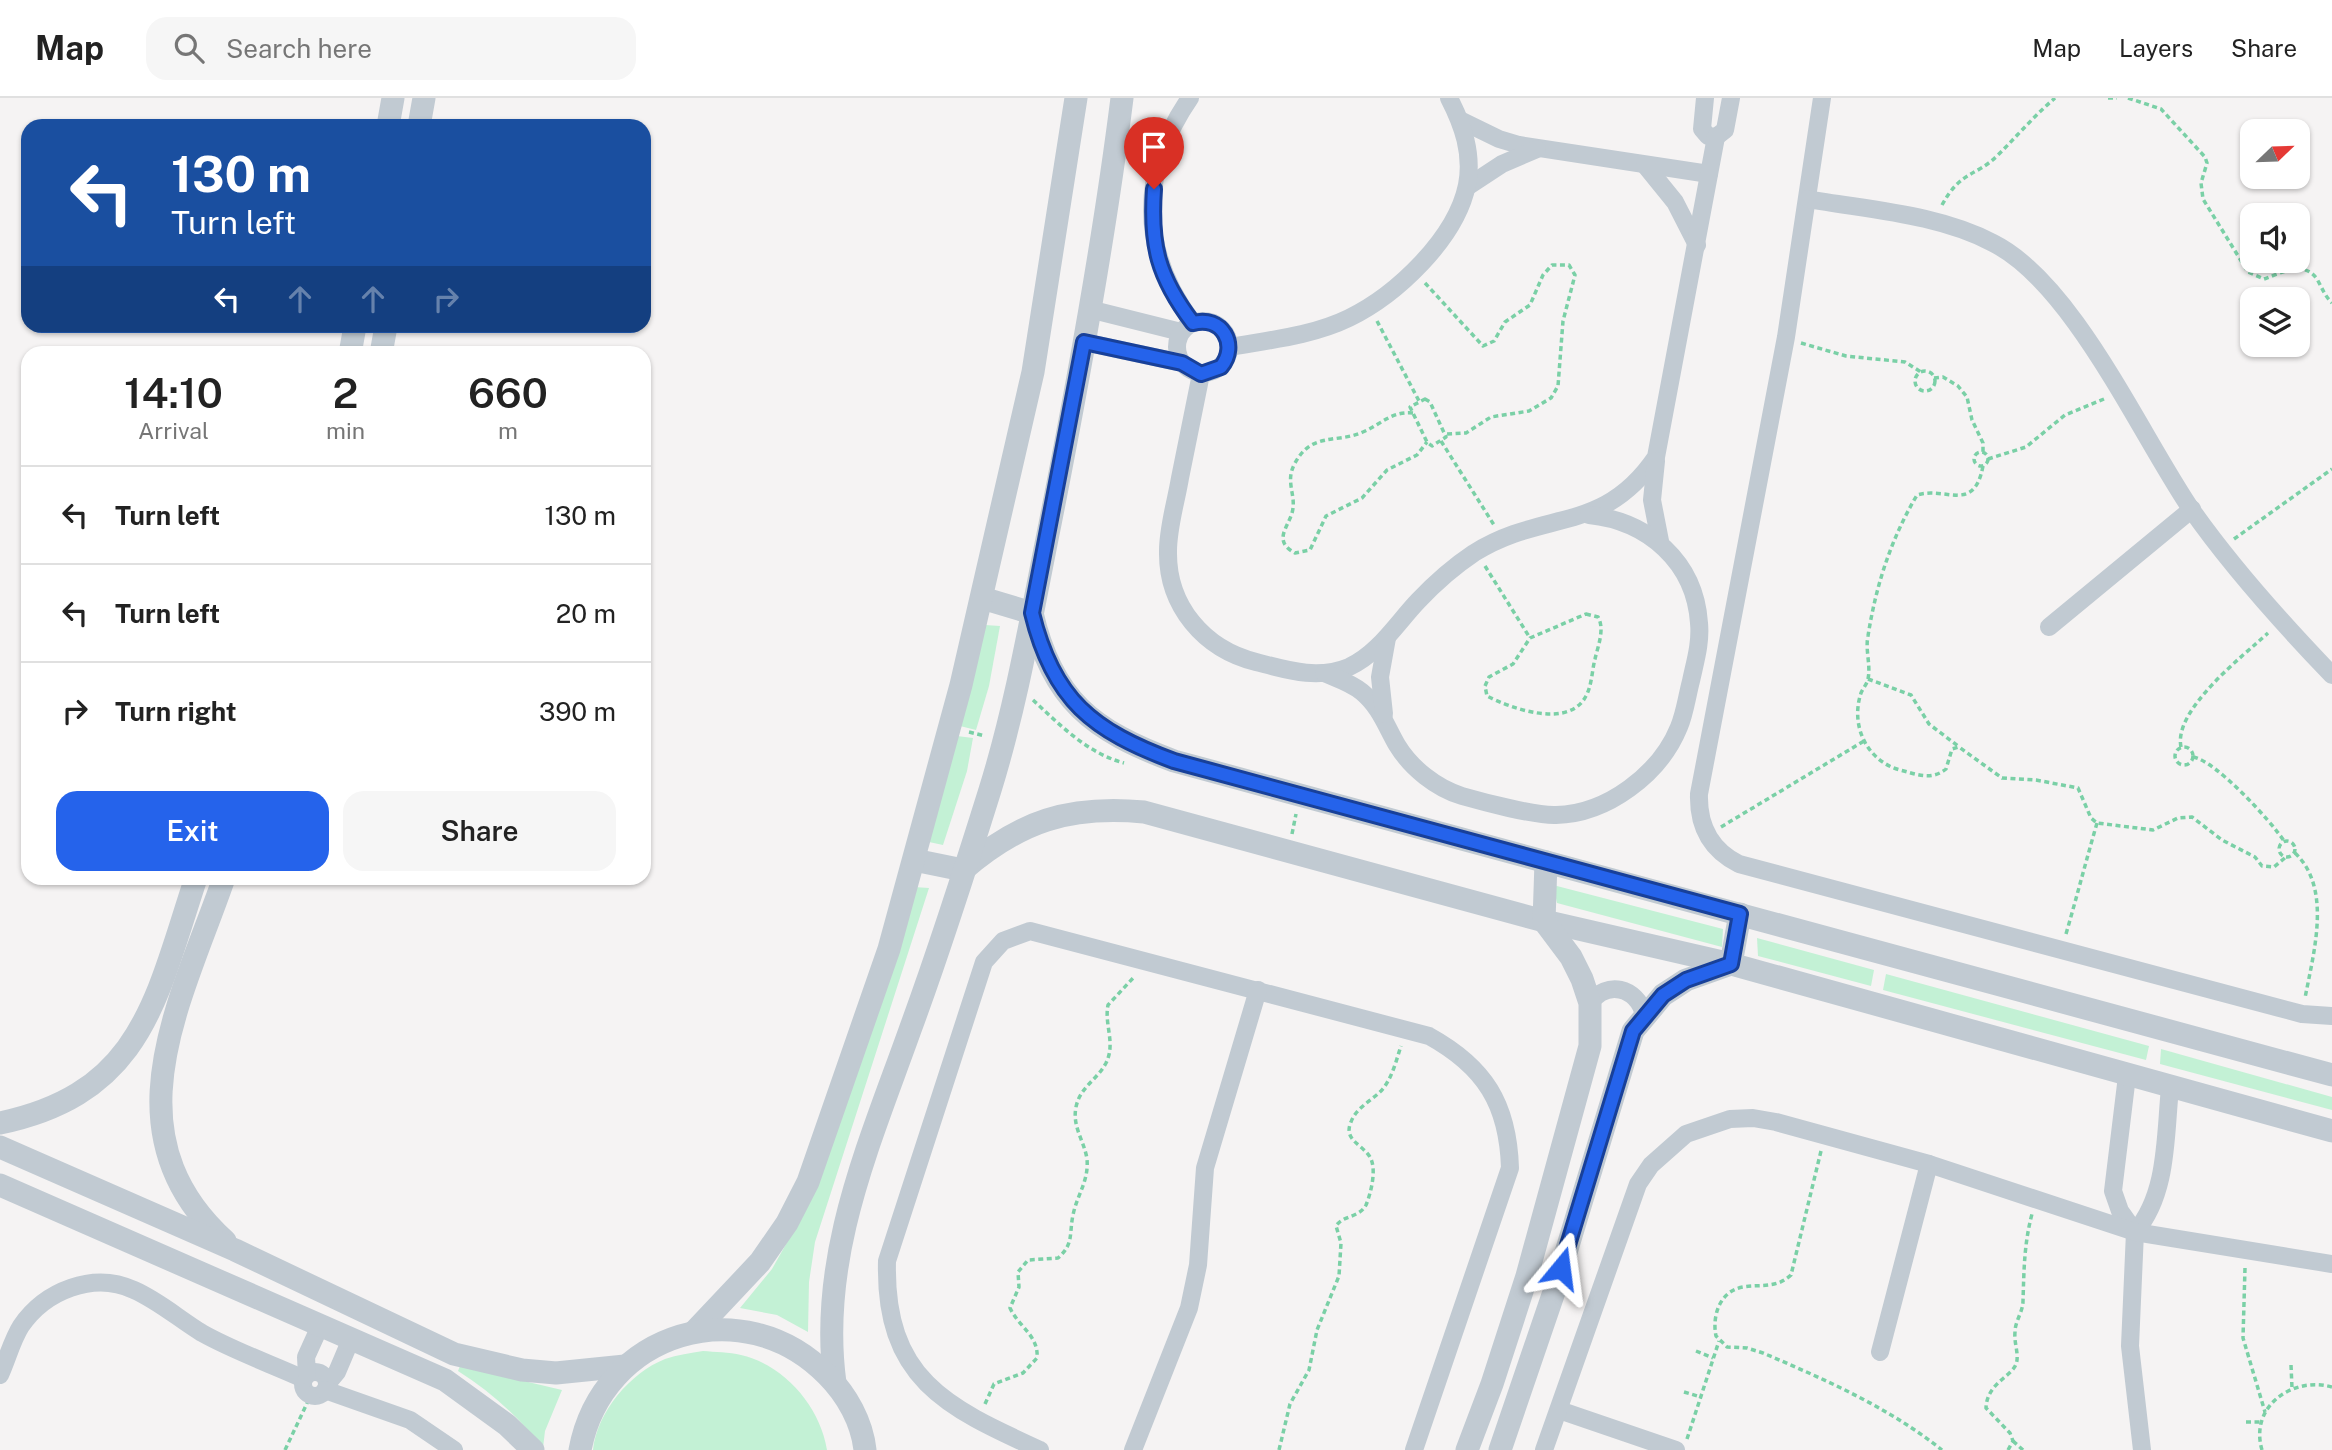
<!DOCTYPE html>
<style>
body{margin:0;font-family:"Public Sans",sans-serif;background:#f6f6f6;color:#222;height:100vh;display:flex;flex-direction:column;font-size:26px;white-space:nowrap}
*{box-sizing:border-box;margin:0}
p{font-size:23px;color:#767676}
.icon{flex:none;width:38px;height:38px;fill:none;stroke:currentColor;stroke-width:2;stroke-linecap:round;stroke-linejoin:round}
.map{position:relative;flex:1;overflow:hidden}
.sheet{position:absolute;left:21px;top:248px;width:630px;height:539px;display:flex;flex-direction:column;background:#fff;border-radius:21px;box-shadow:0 2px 5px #0004}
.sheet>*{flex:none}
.banner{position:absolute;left:21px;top:21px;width:630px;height:214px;border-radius:21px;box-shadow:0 2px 5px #0004;background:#1a4fa0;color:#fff;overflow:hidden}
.needle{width:46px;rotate:67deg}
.fabs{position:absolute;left:2240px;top:21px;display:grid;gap:14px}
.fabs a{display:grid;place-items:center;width:70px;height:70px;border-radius:14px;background:#fff;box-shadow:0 2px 5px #0004;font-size:35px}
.pin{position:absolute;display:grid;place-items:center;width:60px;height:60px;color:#fff;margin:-72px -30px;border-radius:50% 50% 50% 0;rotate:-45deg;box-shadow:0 0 7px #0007}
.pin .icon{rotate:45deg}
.me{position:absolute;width:77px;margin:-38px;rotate:16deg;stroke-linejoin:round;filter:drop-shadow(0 0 5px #0008)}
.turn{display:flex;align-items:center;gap:24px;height:147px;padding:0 35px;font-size:32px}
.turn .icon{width:91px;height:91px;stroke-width:2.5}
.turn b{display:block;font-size:49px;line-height:60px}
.lanes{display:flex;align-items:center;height:66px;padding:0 35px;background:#0003;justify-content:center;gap:35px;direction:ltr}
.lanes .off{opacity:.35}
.eta{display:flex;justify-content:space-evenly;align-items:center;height:119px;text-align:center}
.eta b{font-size:42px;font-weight:600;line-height:49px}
.action{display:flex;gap:14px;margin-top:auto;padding:14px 35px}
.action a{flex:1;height:80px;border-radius:21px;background:#2563eb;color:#fff;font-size:28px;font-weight:600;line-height:80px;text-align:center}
.action a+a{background:#f6f6f6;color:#222}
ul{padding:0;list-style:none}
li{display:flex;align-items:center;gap:21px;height:98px;padding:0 35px;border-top:2px solid #e0e0e0}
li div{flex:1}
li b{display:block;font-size:26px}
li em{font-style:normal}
header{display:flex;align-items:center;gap:42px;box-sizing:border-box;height:98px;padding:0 35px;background:#fff;border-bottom:2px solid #e0e0e0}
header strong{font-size:33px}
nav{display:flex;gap:38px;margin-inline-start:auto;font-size:24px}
.search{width:490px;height:63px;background:#f6f6f6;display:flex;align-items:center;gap:18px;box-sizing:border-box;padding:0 24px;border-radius:21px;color:#767676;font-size:26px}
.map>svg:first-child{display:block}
.green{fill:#c3f1d5}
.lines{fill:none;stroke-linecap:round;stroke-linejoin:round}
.path{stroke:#7ad0a6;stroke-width:3.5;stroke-dasharray:5 3.5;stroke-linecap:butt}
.minor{stroke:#c1cad2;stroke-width:18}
.tertiary{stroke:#c1cad2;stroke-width:23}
.route-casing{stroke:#184099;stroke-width:18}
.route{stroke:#2563eb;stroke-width:12}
</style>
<header>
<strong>Map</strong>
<div class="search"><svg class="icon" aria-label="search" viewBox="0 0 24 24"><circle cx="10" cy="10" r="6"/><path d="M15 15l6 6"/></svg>Search here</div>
<nav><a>Map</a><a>Layers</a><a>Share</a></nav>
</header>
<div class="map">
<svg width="2332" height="1352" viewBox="0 0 2332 1352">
<rect width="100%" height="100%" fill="#f5f3f3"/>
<g class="green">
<path d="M985 527 1000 528 989 588 976 632 960 628Z"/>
<path d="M957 638 973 640 967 673 943 747 929 744Z"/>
<path d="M1553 787 1723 831 1722 849 1557 805Z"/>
<path d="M914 789 929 790 815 1144 809 1184 808 1234 777 1217 740 1210 772 1171 790 1139Z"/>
<path d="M1757 840 1874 872 1871 888 1758 858Z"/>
<path d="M1886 876 2149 948 2146 962 1883 892Z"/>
<path d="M2161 951 2332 999V1012L2160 966Z"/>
<path d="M703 1253C715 1254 729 1254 741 1257 784 1267 820 1308 827 1352H593C597 1314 630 1275 665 1261 677 1257 691 1255 703 1253Z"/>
<path d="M460 1268 562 1292 545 1333 543 1350C519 1319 491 1294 458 1273Z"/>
</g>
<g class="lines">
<g class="path">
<path d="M2108 0H2117"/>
<path d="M2128 0 2161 11 2205 59 2207 65 2201 85 2203 101 2248 174 2264 181C2281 175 2304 162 2317 181 2322 190 2325 198 2332 205"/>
<path d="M1942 107C1961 72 1976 79 1998 57 2017 38 2034 18 2055 0"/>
<path d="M1425 185 1483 248 1494 243 1505 224 1530 207 1543 177 1552 167H1569L1575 177 1563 223 1558 288 1551 300 1529 313 1491 319 1466 335 1446 336"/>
<path d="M1377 223 1419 303"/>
<path d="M1801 245 1846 258 1905 264 1921 274"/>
<circle cx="1925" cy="283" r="10"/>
<path d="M1934 280 1943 279 1958 288 1967 299 1972 322 1983 345V354"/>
<path d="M1425 301 1430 304 1446 339 1432 348 1427 344 1410 309Z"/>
<path d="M1413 315C1391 313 1382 326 1363 334 1336 346 1311 333 1294 367 1285 385 1297 398 1292 415 1287 431 1273 443 1295 455L1310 452 1326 418 1362 400 1387 372 1417 357 1427 344"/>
<path d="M1441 343 1494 427"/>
<circle cx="1981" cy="361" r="7"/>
<path d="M1988 361 2026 349 2065 317 2104 301"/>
<path d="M1983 368C1974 416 1946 388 1917 397 1891 441 1876 487 1868 538 1865 552 1871 567 1868 581 1867 586 1863 590 1861 595 1850 628 1867 663 1900 672 1916 676 1931 683 1946 671L1952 651 1959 649 2002 680 2036 682 2078 690 2091 720 2097 725 2153 732 2178 720 2192 719 2222 742 2255 759 2262 768 2274 769 2286 759"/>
<path d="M2234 441 2332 371"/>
<path d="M1485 468 1530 540"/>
<path d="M1586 516 1598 519C1605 531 1598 548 1595 561 1592 572 1592 587 1586 598 1569 631 1512 611 1487 598L1485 588 1489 579 1513 566 1530 540Z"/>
<path d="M1868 581 1911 597 1929 626 1958 648"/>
<path d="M1033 602C1060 627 1087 655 1124 665"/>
<path d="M969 634 985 638"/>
<path d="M2181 649C2173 612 2243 558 2268 535"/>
<circle cx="2184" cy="658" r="9"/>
<path d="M2193 659C2215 662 2271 723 2284 743"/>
<path d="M1721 729 1864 643"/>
<path d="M1292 736 1296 716"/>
<circle cx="2287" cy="751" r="8"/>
<path d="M2295 755C2332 790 2314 853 2305 900"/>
<path d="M2066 836C2077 798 2086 763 2097 725"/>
<path d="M1821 1053 1791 1177C1776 1191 1760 1186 1743 1189 1719 1193 1712 1219 1716 1238L1727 1249 1747 1250 1763 1255C1826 1282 1888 1309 1942 1352"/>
<path d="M2245 1170 2243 1240 2265 1314"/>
<path d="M1696 1253 1713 1260"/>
<path d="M2291 1267 2292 1290"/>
<path d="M1684 1294 1701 1299"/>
<path d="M985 1306 994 1286 1023 1275 1037 1260C1039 1238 1019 1229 1010 1210L1019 1189 1018 1174 1028 1162 1058 1160C1074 1146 1069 1136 1073 1117 1077 1097 1089 1083 1087 1061 1084 1042 1072 1029 1076 1009 1080 989 1097 982 1106 965 1116 945 1104 927 1108 907L1134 879"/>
<path d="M2246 1324H2262"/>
<path d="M1687 1341 1719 1243"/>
<path d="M2013 1343 2023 1352"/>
<path d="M285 1352 310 1299"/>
<path d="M1279 1352 1290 1306 1309 1272 1317 1232 1339 1178 1341 1145 1336 1128C1343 1117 1359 1120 1366 1107 1371 1095 1377 1071 1370 1059 1362 1046 1343 1042 1351 1024 1356 1010 1371 1003 1381 993 1392 981 1396 963 1401 948"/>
<path d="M2008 1352 2013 1343 2010 1335 1986 1310C1987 1283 2016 1278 2017 1262 2018 1253 2014 1244 2015 1234 2015 1223 2023 1214 2023 1203 2024 1172 2024 1146 2032 1116"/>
<path d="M2262 1352C2249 1308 2293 1278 2332 1289"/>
</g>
<g class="minor">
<path d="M1190 0C1139 74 1139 153 1193 225"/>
<path d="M1705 0 1702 31 1708 38 1716 39 1725 32 1731 0"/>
<path d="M1822 0 1786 239 1699 696C1698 728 1711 752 1739 766L2302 916 2332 918"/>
<path d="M1460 22 1499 41 1519 47 1709 76"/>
<path d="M1645 67 1675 104 1697 147"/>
<path d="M1467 89 1502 66 1537 51"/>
<path d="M1808 101C1869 112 1938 116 1993 145 2073 185 2140 336 2191 411 2233 471 2282 525 2332 577"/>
<path d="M1089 211 1181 234"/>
<circle cx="1203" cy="249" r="26"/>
<path d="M1084 244 1182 265"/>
<path d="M1230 249C1269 242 1312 238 1349 220 1396 197 1456 141 1467 87 1473 56 1463 27 1449 0"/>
<path d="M1201 276C1194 311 1187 345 1180 380 1176 404 1168 429 1168 453 1167 508 1204 551 1256 564 1287 572 1317 582 1349 569 1378 556 1397 525 1418 503 1435 485 1453 469 1474 455 1544 411 1603 437 1656 359L1716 39"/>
<path d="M1656 363 1652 402 1660 443"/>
<path d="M2049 529 2192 411"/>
<path d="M1324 575C1338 581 1351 585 1362 594 1380 609 1386 628 1397 647 1411 670 1436 690 1462 698 1483 704 1536 718 1556 717 1607 716 1660 676 1679 629 1685 615 1687 598 1691 583 1695 564 1701 545 1699 525 1695 464 1648 423 1589 417"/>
<path d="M1384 616 1380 579 1387 540"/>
<path d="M1590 905C1607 882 1636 889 1644 916"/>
<path d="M2127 978 2113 1093 2120 1113 2135 1134 2130 1248 2142 1352"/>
<path d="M2135 1134C2168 1096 2165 1038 2170 990"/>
<path d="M1880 1254 1929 1066"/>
<circle cx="315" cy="1286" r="12"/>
<path d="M0 1277C7 1262 12 1242 21 1228 45 1193 93 1173 134 1192 159 1203 179 1221 202 1235 234 1253 271 1266 304 1281"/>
<path d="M307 1277 306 1259 320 1228"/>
<path d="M327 1286 337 1274 351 1241"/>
<path d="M325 1292 410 1322 454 1352"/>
<path d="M1559 1312 1676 1352"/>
<path d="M1040 1352C946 1309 884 1281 887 1163L984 864 1003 843 1030 833 1429 938C1485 969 1508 1006 1510 1070L1414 1352"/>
<path d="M1133 1352 1189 1210 1198 1167 1205 1070 1258 892"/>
<path d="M1544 1352 1638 1086 1651 1067 1686 1036 1730 1021 1753 1020 1776 1024 1929 1066 2135 1134 2332 1166"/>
</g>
<g class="tertiary">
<path d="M388 28 393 0"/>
<path d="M419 28 424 0"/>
<path d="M350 256 355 228"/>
<path d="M381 256 386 228"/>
<path d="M982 500 1032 515C1052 602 1093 633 1174 663L2332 977"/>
<path d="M914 762 963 772C1020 723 1069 707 1144 714L1544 823 1731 866 2332 1033"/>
<path d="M224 780C181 904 106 1035 225 1143"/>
<path d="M0 1025C143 995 156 900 196 780"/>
<path d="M0 1049 235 1152 454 1256 522 1272 556 1275 625 1268"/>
<path d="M0 1087 445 1282 507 1327 533 1352"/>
<path d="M695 1233 760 1164 787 1125 808 1084 889 851 961 587 1033 274 1076 0"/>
<path d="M835 1285C818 1160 869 1047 910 932 939 853 965 772 990 692 1017 605 1032 515 1050 426 1078 285 1104 143 1122 0"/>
<path d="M580 1352C602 1234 743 1191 827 1277 847 1297 862 1324 865 1352"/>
<path d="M1467 1352 1492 1286 1527 1178 1590 948V905L1582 881 1571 859 1544 823 1546 764"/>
<path d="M1500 1352 1554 1194 1633 933 1663 897 1686 882 1731 866 1740 816"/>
</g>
</g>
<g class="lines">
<g class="route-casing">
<path id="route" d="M1154 91C1150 147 1158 179 1193 225 1222 217 1239 247 1221 269L1201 276 1182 265 1084 244 1032 515C1053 602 1093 633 1174 663L1740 816 1731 866 1686 882 1663 897 1633 933 1561 1170"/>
</g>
<use href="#route" class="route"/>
</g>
</svg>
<div class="fabs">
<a><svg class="needle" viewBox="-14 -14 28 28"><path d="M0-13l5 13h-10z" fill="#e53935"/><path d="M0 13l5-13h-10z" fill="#767676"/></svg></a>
<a><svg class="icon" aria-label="sound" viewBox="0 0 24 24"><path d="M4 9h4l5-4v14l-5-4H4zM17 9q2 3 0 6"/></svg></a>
<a><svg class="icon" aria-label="layers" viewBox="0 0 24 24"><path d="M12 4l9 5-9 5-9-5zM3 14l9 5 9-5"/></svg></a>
</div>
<div class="pin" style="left:1154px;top:91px;background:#d93025"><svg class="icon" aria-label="arrive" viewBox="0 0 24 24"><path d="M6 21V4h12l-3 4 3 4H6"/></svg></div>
<svg class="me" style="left:1561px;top:1170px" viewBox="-20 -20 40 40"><path d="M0-17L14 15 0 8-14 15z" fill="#2563eb" stroke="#fff" stroke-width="4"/></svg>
<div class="banner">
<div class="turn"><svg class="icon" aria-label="left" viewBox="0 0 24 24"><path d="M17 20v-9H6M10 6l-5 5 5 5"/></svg><div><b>130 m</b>Turn left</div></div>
<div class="lanes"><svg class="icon" aria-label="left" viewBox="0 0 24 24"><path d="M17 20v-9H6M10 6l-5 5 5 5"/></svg><svg class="icon off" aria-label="ahead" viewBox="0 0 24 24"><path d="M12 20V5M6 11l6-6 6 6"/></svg><svg class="icon off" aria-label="ahead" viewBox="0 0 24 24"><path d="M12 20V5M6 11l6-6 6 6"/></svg><svg class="icon off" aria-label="right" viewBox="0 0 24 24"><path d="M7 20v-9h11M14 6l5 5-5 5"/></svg></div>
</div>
<section class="sheet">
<div class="eta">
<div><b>14:10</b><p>Arrival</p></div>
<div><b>2</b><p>min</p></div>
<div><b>660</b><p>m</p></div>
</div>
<ul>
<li><svg class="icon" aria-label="left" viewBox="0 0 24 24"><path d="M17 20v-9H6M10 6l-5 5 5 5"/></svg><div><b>Turn left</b></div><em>130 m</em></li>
<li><svg class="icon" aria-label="left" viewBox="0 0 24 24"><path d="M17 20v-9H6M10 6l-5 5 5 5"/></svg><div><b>Turn left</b></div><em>20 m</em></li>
<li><svg class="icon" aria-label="right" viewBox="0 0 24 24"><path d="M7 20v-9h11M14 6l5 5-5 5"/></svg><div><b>Turn right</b></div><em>390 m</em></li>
</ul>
<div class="action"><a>Exit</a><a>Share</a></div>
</section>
</div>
